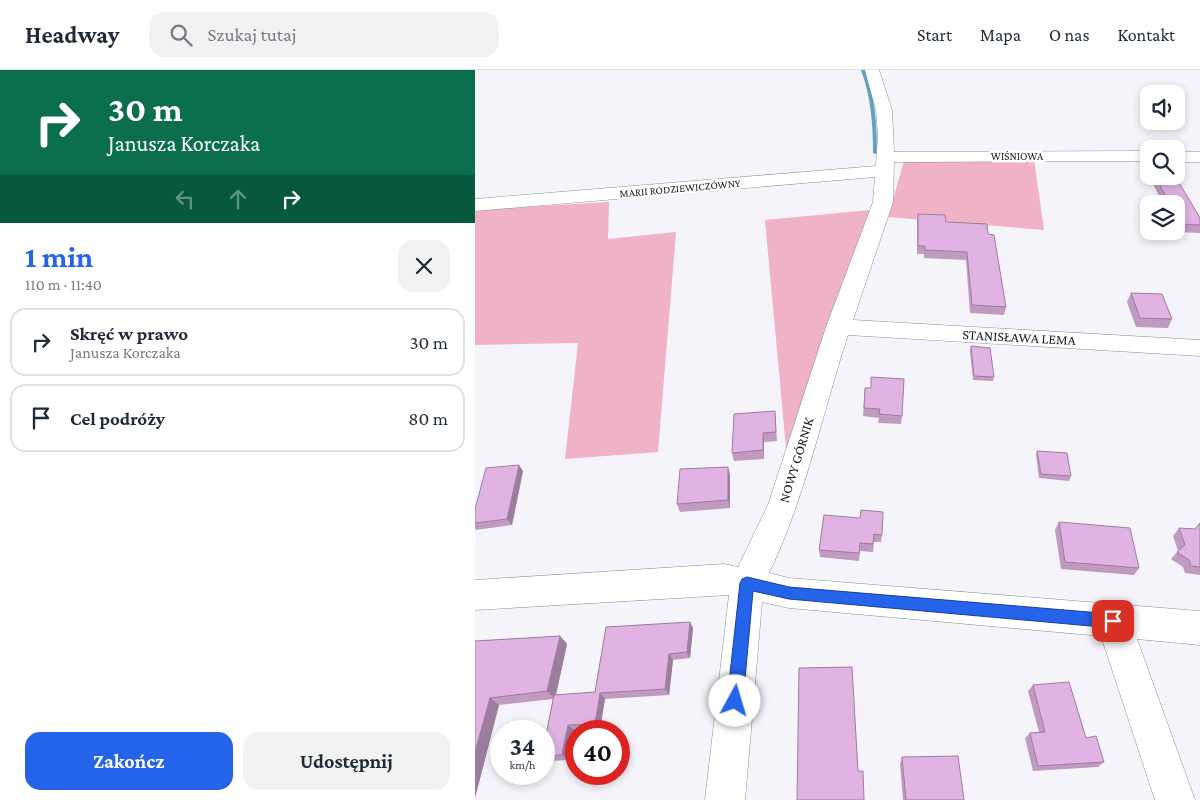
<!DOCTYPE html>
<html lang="pl">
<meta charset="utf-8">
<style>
body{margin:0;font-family:"Crimson Pro",serif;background:#f2f2f3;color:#1f2937;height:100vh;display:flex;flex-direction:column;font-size:19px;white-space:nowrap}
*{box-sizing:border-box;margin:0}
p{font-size:16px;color:#747a83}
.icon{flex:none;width:28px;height:28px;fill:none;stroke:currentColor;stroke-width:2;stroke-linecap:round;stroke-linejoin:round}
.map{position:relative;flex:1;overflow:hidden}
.sheet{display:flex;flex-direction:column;background:#fff;width:475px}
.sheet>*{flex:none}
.guide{background:#0b6e4f;color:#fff;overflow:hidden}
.fabs{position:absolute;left:665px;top:15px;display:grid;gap:10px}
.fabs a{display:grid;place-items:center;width:45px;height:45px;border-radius:10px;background:#fff;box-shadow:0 2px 8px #0003;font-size:25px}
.speed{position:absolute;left:15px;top:650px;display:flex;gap:10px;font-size:25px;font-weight:700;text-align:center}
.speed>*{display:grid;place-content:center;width:65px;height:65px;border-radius:50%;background:#fff;box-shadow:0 2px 8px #0003;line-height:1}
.speed small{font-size:12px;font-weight:400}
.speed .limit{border:8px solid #d22;background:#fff;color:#111}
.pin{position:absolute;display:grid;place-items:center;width:42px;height:42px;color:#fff;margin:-21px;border-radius:10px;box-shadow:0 2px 8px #0006}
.me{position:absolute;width:55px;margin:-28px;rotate:6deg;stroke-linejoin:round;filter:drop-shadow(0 0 4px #0008)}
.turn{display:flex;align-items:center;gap:18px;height:105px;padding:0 25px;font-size:22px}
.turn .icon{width:65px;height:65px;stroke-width:2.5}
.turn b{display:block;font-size:35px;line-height:42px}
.lanes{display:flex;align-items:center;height:48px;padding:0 25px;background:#0003;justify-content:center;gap:25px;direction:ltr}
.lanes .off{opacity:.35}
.round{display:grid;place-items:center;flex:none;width:52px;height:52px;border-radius:15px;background:#f2f2f3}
.headline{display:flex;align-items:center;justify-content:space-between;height:85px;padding:0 25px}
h1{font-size:30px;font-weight:700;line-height:38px;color:#2563eb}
.button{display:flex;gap:10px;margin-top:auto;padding:10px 25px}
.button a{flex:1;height:58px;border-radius:15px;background:#2563eb;color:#fff;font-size:20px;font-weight:700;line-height:58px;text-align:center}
.button a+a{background:#f2f2f3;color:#1f2937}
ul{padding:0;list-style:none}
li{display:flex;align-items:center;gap:15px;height:68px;margin:0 10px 8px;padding:0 15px;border:2px solid #e0e1e3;border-radius:15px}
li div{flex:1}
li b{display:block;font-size:19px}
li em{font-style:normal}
header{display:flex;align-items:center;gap:30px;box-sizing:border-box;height:70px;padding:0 25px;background:#fff;border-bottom:1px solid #e0e1e3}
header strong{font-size:24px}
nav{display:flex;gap:28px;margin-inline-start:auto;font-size:18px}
.search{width:350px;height:45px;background:#f2f2f3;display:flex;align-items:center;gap:12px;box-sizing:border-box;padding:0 18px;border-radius:15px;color:#747a83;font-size:19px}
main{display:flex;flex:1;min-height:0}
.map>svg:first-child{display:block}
.green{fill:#efb2c6}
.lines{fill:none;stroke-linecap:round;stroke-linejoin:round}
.stream{fill:#60a2c0;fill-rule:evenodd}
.minor-casing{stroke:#8e8d93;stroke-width:1}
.minor{fill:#fff;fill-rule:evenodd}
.wall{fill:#c19ac2}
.shaded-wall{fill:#9d7d9e}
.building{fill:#e0b3e2;stroke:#9d7d9e}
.route{fill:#2563eb;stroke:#184099}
.labels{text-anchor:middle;stroke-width:5;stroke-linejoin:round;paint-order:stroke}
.far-street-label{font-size:11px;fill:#1a1a1c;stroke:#fff}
.street-label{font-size:14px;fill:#1a1a1c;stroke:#fff}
</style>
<header>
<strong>Headway</strong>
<div class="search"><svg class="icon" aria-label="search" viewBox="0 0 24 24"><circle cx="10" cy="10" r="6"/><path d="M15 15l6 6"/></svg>Szukaj tutaj</div>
<nav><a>Start</a><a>Mapa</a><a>O nas</a><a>Kontakt</a></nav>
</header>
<main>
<section class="sheet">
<div class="guide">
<div class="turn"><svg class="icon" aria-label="right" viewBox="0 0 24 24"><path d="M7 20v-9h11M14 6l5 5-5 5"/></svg><div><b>30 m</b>Janusza Korczaka</div></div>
<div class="lanes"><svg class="icon off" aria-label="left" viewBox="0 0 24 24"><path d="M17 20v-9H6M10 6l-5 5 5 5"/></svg><svg class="icon off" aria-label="ahead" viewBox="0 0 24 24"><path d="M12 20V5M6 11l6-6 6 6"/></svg><svg class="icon" aria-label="right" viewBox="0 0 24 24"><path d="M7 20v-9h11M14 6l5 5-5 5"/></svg></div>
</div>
<div class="headline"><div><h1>1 min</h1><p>110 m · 11:40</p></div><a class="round"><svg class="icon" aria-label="close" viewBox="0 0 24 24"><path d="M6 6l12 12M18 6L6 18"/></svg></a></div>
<ul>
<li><svg class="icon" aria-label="right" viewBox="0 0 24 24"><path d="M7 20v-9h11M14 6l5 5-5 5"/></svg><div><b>Skręć w prawo</b><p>Janusza Korczaka</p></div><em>30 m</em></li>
<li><svg class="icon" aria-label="arrive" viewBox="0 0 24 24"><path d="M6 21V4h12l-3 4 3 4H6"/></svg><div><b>Cel podróży</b></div><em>80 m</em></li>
</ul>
<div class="button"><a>Zakończ</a><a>Udostępnij</a></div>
</section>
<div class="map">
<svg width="725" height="730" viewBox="0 0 725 730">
<rect width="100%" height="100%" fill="#f5f4fb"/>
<g class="green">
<path d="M559 90 569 160 413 147 429 91Z"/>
<path d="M134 132 133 169 201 162 183 382 90 389 103 273 0 275V140Z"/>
<path d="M395 140 357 261 311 378 290 150Z"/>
</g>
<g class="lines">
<path class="stream" d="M386 0H390C400 27 402 54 402 83L400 84 398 83C398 54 396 27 386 0Z"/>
<g class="minor-casing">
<g id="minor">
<path d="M390 0H404L417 40 419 82 674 81V91L419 92 418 132 378 250 725 270V286L373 265C347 345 330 428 294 503L314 508 725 541V575L662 569 720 730H680L626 566 314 538 287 532 270 730H230L254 525 0 540V510L249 494 263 497 293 435 351 257 398 132 400 107 0 141V129L401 96 403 64 401 40Z"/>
<rect x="701" y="82" width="24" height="10"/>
</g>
</g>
<use href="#minor" class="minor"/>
</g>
<g class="wall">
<path d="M673 93H674V106L671 100Z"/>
<path d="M674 106H700L725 148V163L702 162 701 160V134H688Z"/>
<path d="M443 144 513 164 531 237 529 245 495 243 491 190 449 188V184H442V151Z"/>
<path d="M656 223 697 249 693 258 661 257 652 232Z"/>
<path d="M496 276 519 307 518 311 498 310 495 281Z"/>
<path d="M390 318 427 346 426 354 403 353 404 348 388 346Z"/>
<path d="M300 341 302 371 289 372V389L259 391 257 383Z"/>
<path d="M562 381 596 406 594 411 564 408 561 385Z"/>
<path d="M48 401 37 455 1 460 0 458V439Z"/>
<path d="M255 405V438L205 442 202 434Z"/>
<path d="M349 445 407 465 406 472H399L398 482 385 481 384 491 345 487 344 480Z"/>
<path d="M584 452 664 498 659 505 586 499 580 460Z"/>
<path d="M725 453V505L710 503 708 497 696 489 703 481 698 466 704 458 720 459Z"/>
<path d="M218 558 215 588 198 590 194 625 130 629 125 659 99 660 94 690 73 691 69 688V675L78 629 24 635 0 728V571L85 566 92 574 81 625 120 622Z"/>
<path d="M558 615 611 668 629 692 623 697 558 701 550 668 555 663 564 662 553 621Z"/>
<path d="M427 687 489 730H428L425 694Z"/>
</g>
<g class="shaded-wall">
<path d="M288 363 289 372V389L288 380Z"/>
<path d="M44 395 48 401 37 455 32 449Z"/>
<path d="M253 397 255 405V438L253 430Z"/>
<path d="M215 552 218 558 215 588 212 582Z"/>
<path d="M85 566 92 574 80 629 72 621Z"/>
<path d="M194 584 198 590 194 625 190 619Z"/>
<path d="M125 623 130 629 125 659 120 654Z"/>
<path d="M15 628 24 635 0 728V682Z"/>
<path d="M93 655 99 660 94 690 87 685Z"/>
</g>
<g class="building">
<path d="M680 106H700L725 148V155L706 154 701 146V134H695Z"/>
<path d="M443 144 470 145 471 152 512 154 513 164 519 165 531 237 497 235 492 182 450 180V176H443Z"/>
<path d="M656 223 687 224 697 249 665 248Z"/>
<path d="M496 276 515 278 519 307 499 306Z"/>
<path d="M396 307 429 309 427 346 404 344 405 339 389 338 390 318H396Z"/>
<path d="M300 341 301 362 288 363V380L257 383 259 344Z"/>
<path d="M562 381 592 383 596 406 566 404Z"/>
<path d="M44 395 32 449 0 453V439L11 398Z"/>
<path d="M253 397V430L202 434 205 399Z"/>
<path d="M386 440 408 442 407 465 399 464 398 474 385 473 384 483 344 480 349 445 385 448Z"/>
<path d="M584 452 655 458 664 498 590 492Z"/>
<path d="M725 453V497L716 496 714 490 702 482 710 475 704 458 720 459Z"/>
<path d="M215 552 212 582 194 584 190 619 125 623 120 654 93 655 87 685 69 686V675L79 625 120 622 131 557Z"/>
<path d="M85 566 72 621 15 628 0 682V571Z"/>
<path d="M377 597 383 701H388L389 730H322L324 598Z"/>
<path d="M594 612 611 668 621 666 629 692 563 696 555 663 570 662 558 615Z"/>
<path d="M483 686 489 730H431L427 687Z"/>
</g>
<path class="route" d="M272 507 314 517 638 544 643 546 645 551 643 556 638 558 314 529 278 521 268 631 265 637 260 639 254 637 252 631 265 513 267 509Z"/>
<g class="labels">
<g class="far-street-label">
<text x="542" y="90">WIŚNIOWA</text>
<text transform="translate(205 118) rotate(-5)" y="4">MARII RODZIEWICZÓWNY</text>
</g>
<g class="street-label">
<text transform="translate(544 267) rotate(3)" y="5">STANISŁAWA LEMA</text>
<text transform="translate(321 390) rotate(-73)" y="5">NOWY GÓRNIK</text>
</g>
</g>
</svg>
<div class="fabs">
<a><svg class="icon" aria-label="sound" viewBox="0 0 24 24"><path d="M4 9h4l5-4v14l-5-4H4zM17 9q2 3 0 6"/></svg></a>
<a><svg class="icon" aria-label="search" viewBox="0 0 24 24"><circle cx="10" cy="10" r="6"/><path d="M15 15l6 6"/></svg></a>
<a><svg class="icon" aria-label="layers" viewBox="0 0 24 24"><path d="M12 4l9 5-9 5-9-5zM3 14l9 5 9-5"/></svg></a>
</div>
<div class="speed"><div>34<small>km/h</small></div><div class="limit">40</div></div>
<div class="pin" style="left:638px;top:551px;background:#d93025"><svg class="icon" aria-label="arrive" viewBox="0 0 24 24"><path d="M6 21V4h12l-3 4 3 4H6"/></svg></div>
<svg class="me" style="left:260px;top:631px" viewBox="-20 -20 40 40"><circle r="19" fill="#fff"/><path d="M0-13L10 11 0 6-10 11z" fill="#2563eb"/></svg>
</div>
</main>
